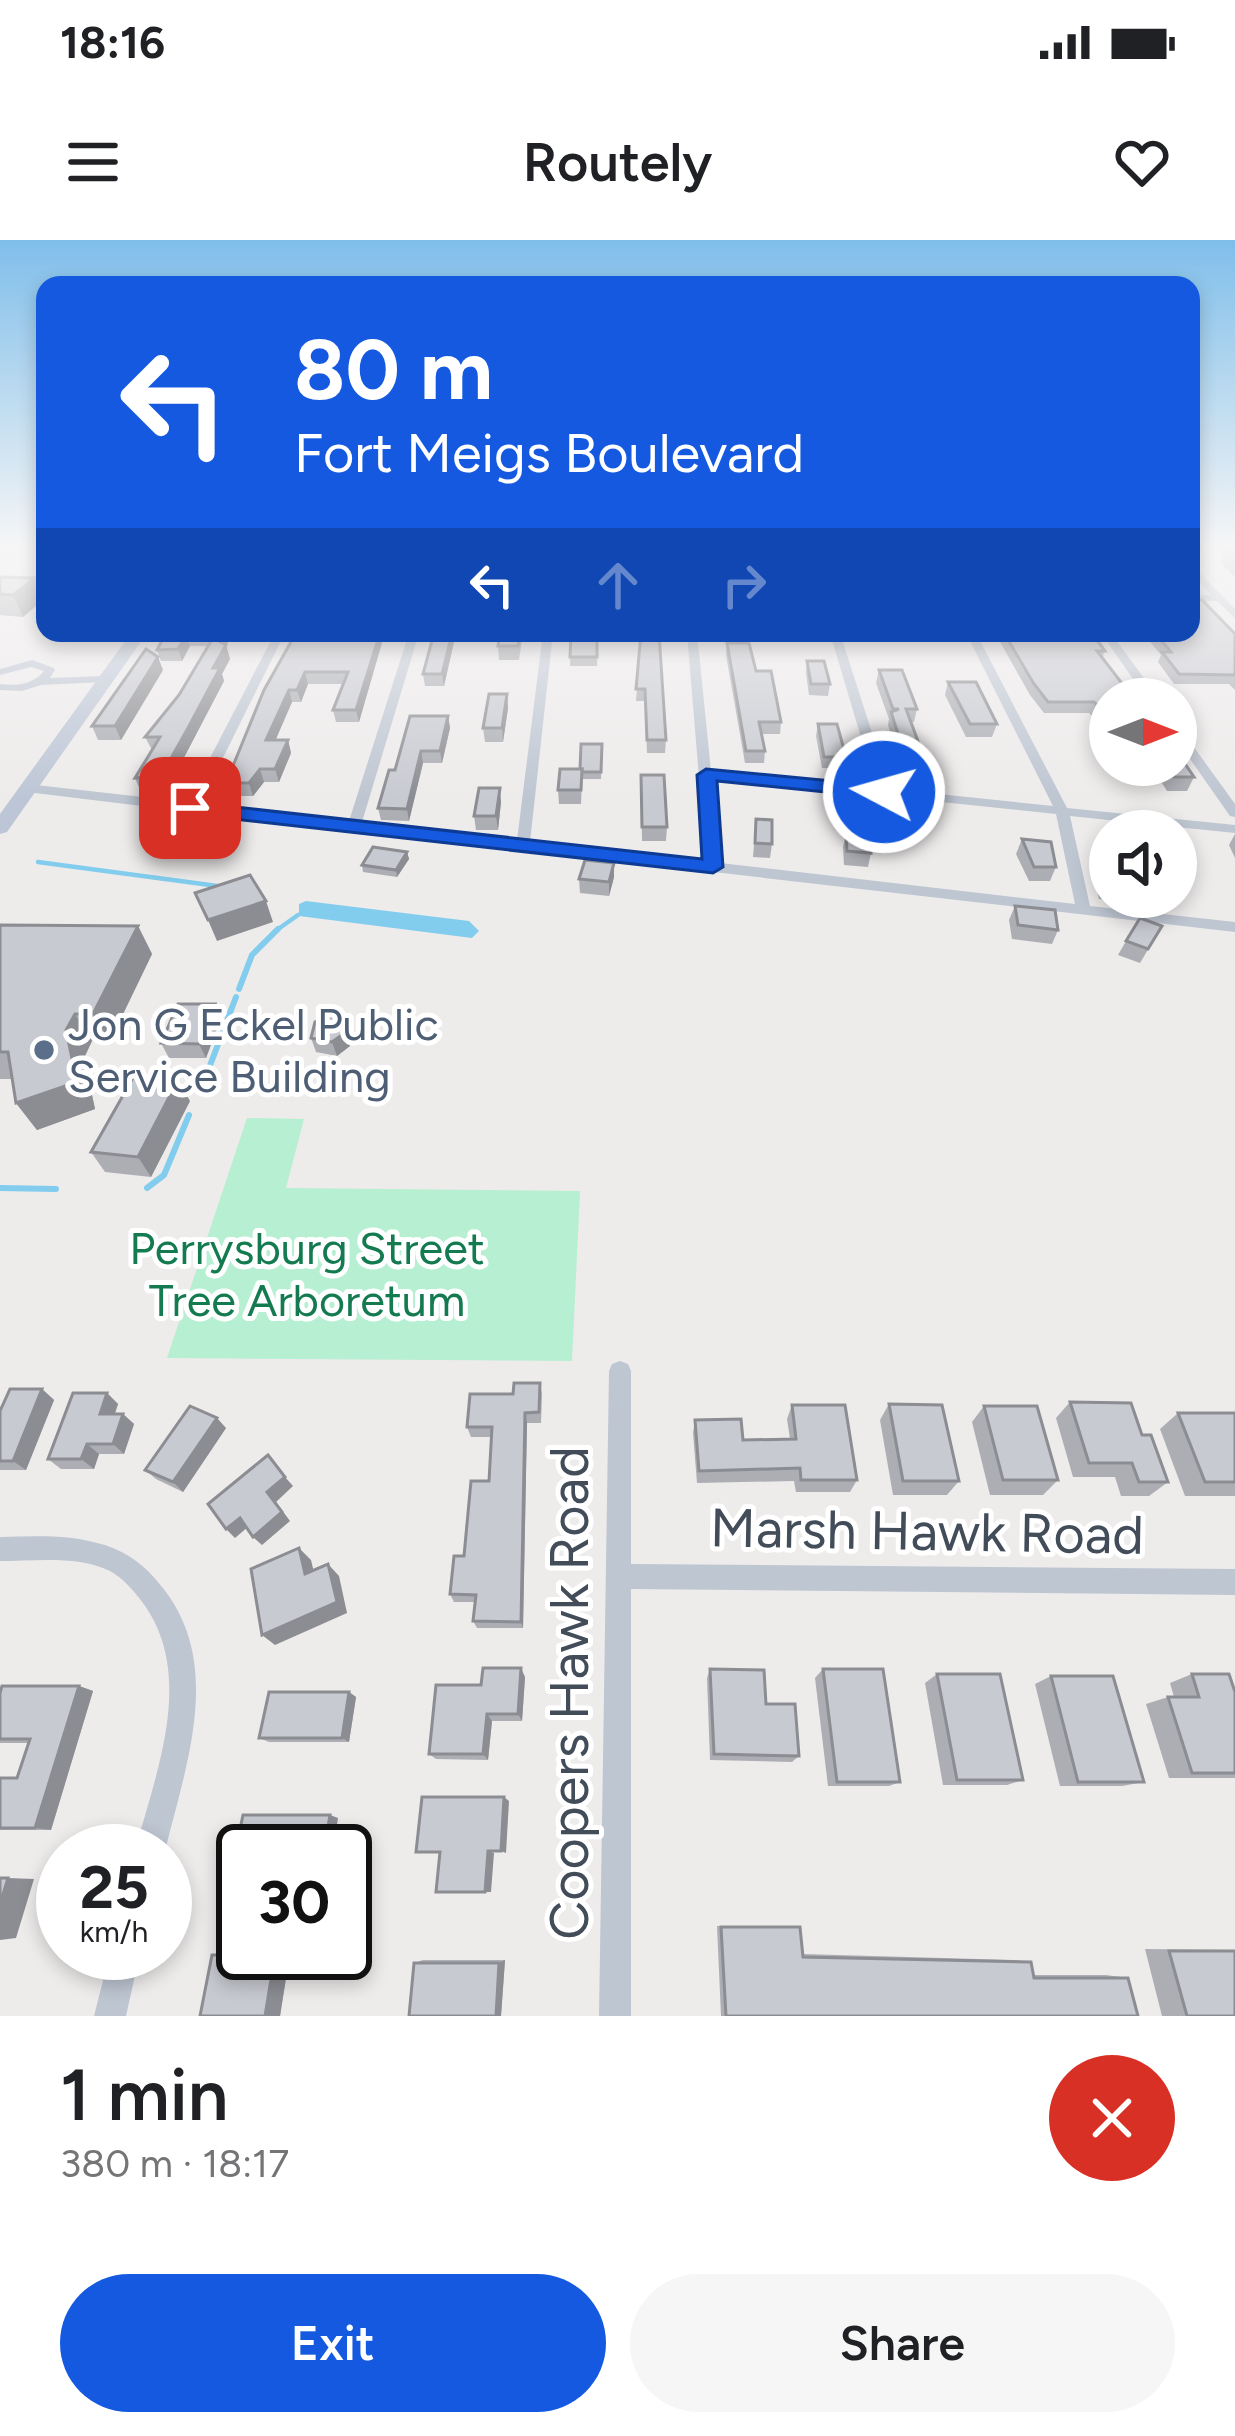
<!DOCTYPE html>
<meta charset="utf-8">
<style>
body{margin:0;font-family:Figtree,sans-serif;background:#f6f6f6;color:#202124;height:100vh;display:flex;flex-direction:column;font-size:45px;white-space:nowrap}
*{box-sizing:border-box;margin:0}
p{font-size:39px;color:#757577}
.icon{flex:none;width:66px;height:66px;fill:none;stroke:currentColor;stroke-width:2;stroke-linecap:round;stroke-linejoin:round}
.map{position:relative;height:1776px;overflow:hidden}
.drawer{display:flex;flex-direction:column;background:#fff;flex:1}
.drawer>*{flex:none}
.banner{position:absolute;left:36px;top:36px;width:1164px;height:366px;border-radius:24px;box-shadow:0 6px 18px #0003;background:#1459e0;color:#fff;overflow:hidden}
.needle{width:78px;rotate:90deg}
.fabs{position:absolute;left:1089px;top:438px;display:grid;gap:24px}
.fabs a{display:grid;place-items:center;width:108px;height:108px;border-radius:50%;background:#fff;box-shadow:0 6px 18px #0003;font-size:60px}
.speed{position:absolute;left:36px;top:1584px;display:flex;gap:24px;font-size:60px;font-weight:700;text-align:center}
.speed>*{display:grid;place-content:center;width:156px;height:156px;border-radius:50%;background:#fff;box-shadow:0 6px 18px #0003;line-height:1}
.speed small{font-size:30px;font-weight:400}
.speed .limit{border:6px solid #111;border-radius:18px;background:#fff;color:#111}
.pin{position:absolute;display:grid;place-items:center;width:102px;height:102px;color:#fff;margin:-51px;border-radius:24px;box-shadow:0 6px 18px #0006}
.me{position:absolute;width:132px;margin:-66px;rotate:276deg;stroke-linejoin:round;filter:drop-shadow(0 0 9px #0008)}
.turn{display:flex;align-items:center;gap:42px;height:252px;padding:0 60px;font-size:54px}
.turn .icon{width:156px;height:156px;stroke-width:2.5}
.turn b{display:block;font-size:84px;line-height:102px}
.lanes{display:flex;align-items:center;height:114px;padding:0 60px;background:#0003;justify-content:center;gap:60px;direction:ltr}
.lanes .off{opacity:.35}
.round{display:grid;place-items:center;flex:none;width:126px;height:126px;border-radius:63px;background:#f6f6f6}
.overview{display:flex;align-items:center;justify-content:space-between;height:204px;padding:0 60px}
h1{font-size:72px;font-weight:600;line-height:90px}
.button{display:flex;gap:24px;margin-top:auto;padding:24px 60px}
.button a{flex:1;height:138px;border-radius:72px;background:#1459e0;color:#fff;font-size:48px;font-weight:600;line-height:138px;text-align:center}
.button a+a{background:#f6f6f6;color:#202124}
.status{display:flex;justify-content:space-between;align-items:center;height:84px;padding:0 60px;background:#fff;direction:ltr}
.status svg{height:33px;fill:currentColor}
header{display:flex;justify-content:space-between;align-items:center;height:156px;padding:0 60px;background:#fff;font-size:54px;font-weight:600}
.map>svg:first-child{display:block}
.green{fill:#b7efd2}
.water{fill:#82cded}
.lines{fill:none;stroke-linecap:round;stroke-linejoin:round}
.stream-far1{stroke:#82cded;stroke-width:4.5}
.stream{stroke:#82cded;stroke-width:6}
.street{fill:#bec6d2;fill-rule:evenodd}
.secondary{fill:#bdc6d6;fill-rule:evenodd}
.wall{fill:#acaeb4}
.shaded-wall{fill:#8c8d92}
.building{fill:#c8cad1;stroke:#8c8d92;stroke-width:3}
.route{fill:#1459e0;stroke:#0d3a92;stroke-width:3}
.service-dot{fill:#5c6f8a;stroke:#fff;stroke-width:4.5}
.labels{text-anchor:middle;stroke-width:10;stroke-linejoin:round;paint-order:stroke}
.service-label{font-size:45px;fill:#4e5e75;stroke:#fff;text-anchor:start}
.park-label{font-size:45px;fill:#147b51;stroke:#fff}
.near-street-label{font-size:54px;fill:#434d59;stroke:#fff}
</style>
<div class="status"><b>18:16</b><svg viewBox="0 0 49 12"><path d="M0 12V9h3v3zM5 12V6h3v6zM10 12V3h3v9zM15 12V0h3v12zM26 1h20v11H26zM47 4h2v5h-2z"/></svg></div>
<header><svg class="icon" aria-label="menu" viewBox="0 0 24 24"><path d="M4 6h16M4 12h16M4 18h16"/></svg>Routely<svg class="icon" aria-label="heart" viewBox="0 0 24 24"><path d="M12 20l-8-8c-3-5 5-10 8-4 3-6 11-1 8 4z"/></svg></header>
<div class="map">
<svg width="1235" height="1776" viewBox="0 0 1235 1776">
<rect width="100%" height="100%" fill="#eeebeb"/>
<path class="green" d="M247 878 304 879 286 948 580 951 572 1121 167 1118Z"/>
<path class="water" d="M306 661 469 681 479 691 472 698 299 676V664Z"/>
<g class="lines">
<g class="stream-far1">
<path d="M38 622 225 647"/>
<path d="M274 692 298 675"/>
</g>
<g class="stream">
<path d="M239 749 252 715 278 689"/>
<path d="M206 836 236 757"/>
<path d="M0 948 56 949"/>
<path d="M147 948 164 935 189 875"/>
</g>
<g class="street">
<path d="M1191 324 1235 369V378L1217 361H1191V355H1211L1191 333Z"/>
<path d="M275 393H285L200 564 349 581 409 393H419L362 582 517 600 543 393H553L530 602 706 622 687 393H697L711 531 876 548 830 393H840L890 549 1053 566 966 393H976L1067 568 1235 585V593L1070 576 1090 666 1235 682V692L191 572 27 552 21 548 27 544 187 562ZM711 538 1056 574 1075 664 720 623Z"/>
<path d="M1101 393H1111L1159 459H1147Z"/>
<path d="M32 420 54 428 55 430 50 438 104 436 110 439 104 442 41 445 22 451 0 450V444C17 446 32 445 44 431L31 427 0 435V429Z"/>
<path d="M1176 487 1180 488 1235 564V577L1230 576 1176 499Z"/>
<path d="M620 1121 628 1124 631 1131V1324L1235 1329V1355L631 1349V1776H599L609 1131 612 1124Z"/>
<path d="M0 1297C34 1296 69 1294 101 1304 130 1312 149 1329 166 1352 223 1429 185 1528 165 1611H135C156 1532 196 1436 143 1363 134 1351 123 1338 110 1331 78 1315 34 1321 0 1321Z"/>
<path d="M110 1713H140L126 1776H94Z"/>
</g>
<path class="secondary" d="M131 393H147L7 592 0 594V574Z"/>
</g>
<g class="wall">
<path d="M1217 309H1235V337L1220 322 1223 315Z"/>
<path d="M0 337 35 338 44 359 23 377 0 375Z"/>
<path d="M166 393H233L226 405 230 419 222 434 224 441 167 550 141 552 135 538 152 510 145 497 179 455 208 406H190L182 421H161L157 410Z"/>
<path d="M456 393 444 446H425L423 434Z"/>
<path d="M523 393 519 420H499L498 406Z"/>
<path d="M571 393H612L598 394 597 426H570Z"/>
<path d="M641 393 666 500 665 513H647L645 461H636Z"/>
<path d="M856 393H900L899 397H857Z"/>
<path d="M995 393H1092L1105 411 1102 418 1110 459V491H1106L1089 473H1044L1030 455Z"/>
<path d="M1143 393 1235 394V450L1229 444H1174L1158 422 1161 415Z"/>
<path d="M383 399 359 482H336L333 470 343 444H308L301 462H292L275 500H288L291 513 279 542H264L253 556H231L226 543 264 450Z"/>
<path d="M727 403 756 431 781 482 780 494H762L765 511 764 523H745L726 415Z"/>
<path d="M807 421 830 444 828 456 809 455 806 433Z"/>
<path d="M163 430 121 500H98L92 486Z"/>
<path d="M879 430 917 469 914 482H911L928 528 925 542H905L888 485 889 479 876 443Z"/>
<path d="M948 442 997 484 992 497H966L945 455Z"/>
<path d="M507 454 508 468 503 502H485L483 488Z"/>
<path d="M448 476 450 488 442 523H423L409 581 381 580 378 568Z"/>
<path d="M818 484 846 517 844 528H822L816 496Z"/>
<path d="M602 504 601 539H582L581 564H559L558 550Z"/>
<path d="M1158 525H1176L1194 537 1187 551H1167L1155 532Z"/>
<path d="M641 535 667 587 666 601H642Z"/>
<path d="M501 562 498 590H476L474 576Z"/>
<path d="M756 579 772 604 770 618 753 617Z"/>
<path d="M846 593 871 613 868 627 844 625 843 607Z"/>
<path d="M1235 594V618L1229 605Z"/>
<path d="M1022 599 1056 627 1050 641H1029L1016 614Z"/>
<path d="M407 612 409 619 397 637 363 632 362 625Z"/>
<path d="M614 623V637L609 656 580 653 579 639Z"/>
<path d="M1101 628H1110V657H1123L1121 661 1099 659 1095 642Z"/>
<path d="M1015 666 1058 690 1052 704 1012 699 1009 680Z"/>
<path d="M0 685 138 686 152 714 110 801H92L84 818 95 869 37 890 16 863 12 839H0Z"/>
<path d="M1162 686 1140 723 1118 715 1126 701Z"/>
<path d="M221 778 206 818H169L161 803Z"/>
<path d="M348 794 350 806 337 816 316 812 311 798Z"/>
<path d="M190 861 151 937 105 932 91 912Z"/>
<path d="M540 1143 542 1154 541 1183H527L523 1388H477L473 1381 475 1362H454L450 1354 489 1241 491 1197H471L467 1187 513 1154Z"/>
<path d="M42 1149 54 1160 26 1230H0V1171Z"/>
<path d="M107 1153 118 1164 115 1174H123L134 1184 124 1214H99L94 1229H61L48 1219Z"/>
<path d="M1070 1162 1142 1195 1168 1242 1149 1256H1121L1115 1237H1073L1056 1178Z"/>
<path d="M889 1164 959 1241 947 1255H893L880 1180Z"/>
<path d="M792 1165 857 1240 850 1252H796L794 1241 697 1243 693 1193 695 1180 743 1200 790 1199 787 1179Z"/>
<path d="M984 1166 1058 1240 1043 1255H990L972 1182Z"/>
<path d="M1178 1173H1235V1256H1185L1160 1189Z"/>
<path d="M226 1188 183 1252 156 1239 145 1230Z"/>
<path d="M710 1429 766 1464 799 1516 792 1522 710 1520 707 1438Z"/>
<path d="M823 1429 900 1542 889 1546H828L815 1438Z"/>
<path d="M937 1434 1023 1540 1007 1545H943L925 1443Z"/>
<path d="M1192 1434 1235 1452V1538H1169L1146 1464 1168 1457H1174L1170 1443Z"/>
<path d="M1051 1436 1144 1542 1122 1546H1060L1035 1444Z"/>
<path d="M525 1437 522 1481H492L488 1520 436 1519 429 1514 481 1445Z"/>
<path d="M79 1446 93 1451 51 1590H0V1538H17L29 1503H0V1453Z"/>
<path d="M349 1452 356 1457 349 1502H269L259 1498Z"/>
<path d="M717 1686 800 1687 803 1714 1013 1720 1031 1722 1033 1735H1106L1128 1738 1138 1776H721Z"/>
<path d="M1145 1709 1235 1710V1776H1162Z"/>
<path d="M230 1712 290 1713 280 1776H200L212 1715Z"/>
<path d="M423 1720H505L501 1776H409L414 1723Z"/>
</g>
<g class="shaded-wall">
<path d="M35 338 44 359 23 377 13 355Z"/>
<path d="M223 393H233L226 406 222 395Z"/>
<path d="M380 393H382L383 399 359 482 356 470Z"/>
<path d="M452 393H456L444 446 442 434Z"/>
<path d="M186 395 190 406 182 421 178 409Z"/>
<path d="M226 405 230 419 222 434 224 441 167 550 161 536 213 428Z"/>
<path d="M158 417 163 430 121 500 115 486Z"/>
<path d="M305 432 308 444 301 462 297 450Z"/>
<path d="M289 450 292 462 270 513 266 500Z"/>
<path d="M507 454 508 468 503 502 502 488Z"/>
<path d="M448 476 450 488 442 523 440 511Z"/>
<path d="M288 500 291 513 279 542 275 529Z"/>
<path d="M421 511 423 523 409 581 407 569Z"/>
<path d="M260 529 264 542 253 556 249 543Z"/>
<path d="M500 548 501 562 498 590 496 576Z"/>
<path d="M407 612 409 619 397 637 396 630Z"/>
<path d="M614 623V637L609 656V642Z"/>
<path d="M266 661 273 682 217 701 208 680Z"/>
<path d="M138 686 152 714 110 801 93 774Z"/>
<path d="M215 764 221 778 206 818 199 804Z"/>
<path d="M75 774 92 801 84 818 95 869 37 890 16 863 66 790Z"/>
<path d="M344 780 350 806 337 816 332 802Z"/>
<path d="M178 840 190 861 151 937 138 917Z"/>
<path d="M42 1149 54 1160 26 1230 13 1221Z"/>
<path d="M107 1153 118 1164 111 1184 100 1174Z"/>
<path d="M525 1173 527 1183 523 1388 521 1382Z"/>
<path d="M123 1174 134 1184 124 1214 113 1204Z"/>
<path d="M217 1178 226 1188 183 1252 173 1242Z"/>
<path d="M87 1204 99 1214 94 1229 81 1219Z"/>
<path d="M285 1237 293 1246 276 1262 290 1281 262 1305 253 1297 267 1252Z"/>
<path d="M240 1278 249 1286 235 1298 226 1289Z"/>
<path d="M299 1308 311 1320 317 1345 305 1334Z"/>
<path d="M328 1324 339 1336 347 1373 275 1405 262 1395Z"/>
<path d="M521 1428 525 1437 522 1481 518 1474Z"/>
<path d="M79 1446 93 1451 51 1590 35 1588Z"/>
<path d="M349 1452 356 1457 349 1502 342 1498Z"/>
<path d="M487 1474 492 1481 488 1520 483 1514Z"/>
<path d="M504 1557 509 1561 506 1613 501 1611Z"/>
<path d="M330 1575 338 1578 333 1611H324Z"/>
<path d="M488 1611 494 1613 491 1652H485Z"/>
<path d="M8 1638 34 1639 16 1698 0 1700V1664Z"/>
<path d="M290 1713 280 1776H265L275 1715Z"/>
<path d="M505 1720 501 1776H496L499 1723Z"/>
</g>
<g class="building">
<path d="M0 337 35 338 13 355 0 354Z"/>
<path d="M1191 357 1193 360H1202L1235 394V435L1179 434 1162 412H1171L1155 393H1191Z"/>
<path d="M166 393H223L222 395H186L178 409 157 410Z"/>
<path d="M296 393H380L356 470H333L348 432H305L297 450H289L266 500H288L275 529H260L249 543H226L264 450Z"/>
<path d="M434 393H452L442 434H423Z"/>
<path d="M500 393H520L518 406H498Z"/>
<path d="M571 393H597V417H570Z"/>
<path d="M641 393H659L666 500H647L645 449H636Z"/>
<path d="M1004 393H1092L1105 411H1097L1134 459H1110V478L1094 462H1048L1034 444Z"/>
<path d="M213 398 226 405 213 428H220L188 488 161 536 135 538 160 497H145L179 455Z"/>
<path d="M727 403H749L756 431H771L781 482H759L765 511H746Z"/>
<path d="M146 409 158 417 115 486H92Z"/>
<path d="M807 421H824L830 444H811Z"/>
<path d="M879 430H902L917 469H906L928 528H909L891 472 899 469H893Z"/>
<path d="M948 442H976L997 484H970Z"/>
<path d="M489 454H507L502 488H483Z"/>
<path d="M410 476H448L440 511H421L407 569 378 568 389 530H395Z"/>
<path d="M818 484H837L846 517H824Z"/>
<path d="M581 504H602L601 532H582V529H580Z"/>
<path d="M1176 518H1181L1194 537H1174L1166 525H1176Z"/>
<path d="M560 529H582L581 550H558Z"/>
<path d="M641 535H664L667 587H642Z"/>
<path d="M479 548H500L496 576H474Z"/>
<path d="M756 579 772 580V604L755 603Z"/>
<path d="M846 593 869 595 871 613 847 611Z"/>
<path d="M1022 599 1051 602 1056 627H1034Z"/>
<path d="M373 607 407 612 396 630 362 625Z"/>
<path d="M585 620 614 623 609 642 579 639Z"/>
<path d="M1101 628H1110V646L1106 645Z"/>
<path d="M250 635 266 661 208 680 195 653Z"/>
<path d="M1015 666 1055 670 1058 690 1018 685Z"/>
<path d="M1140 678 1162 686 1148 709 1126 701Z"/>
<path d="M0 685 138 686 93 774H75L66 790 77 842 16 863 8 812H0Z"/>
<path d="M178 764H215L199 804 161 803Z"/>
<path d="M333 776 344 780 346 792 332 802 311 798 315 782Z"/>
<path d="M134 836 178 840 138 917 91 912Z"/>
<path d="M514 1143H540L539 1172 525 1173 521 1382 473 1381 476 1355 450 1354 454 1316H464L471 1241H489L492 1187H467L470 1154H513Z"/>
<path d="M10 1149H42L13 1221H0V1171Z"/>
<path d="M73 1153H107L100 1174H123L113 1204H87L81 1219H48Z"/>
<path d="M1070 1162 1131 1163 1142 1195H1151L1168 1242H1139L1132 1223H1089Z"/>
<path d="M889 1164 942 1165 959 1241H903Z"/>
<path d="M792 1165H845L857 1240H801L800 1228 699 1231 695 1180 741 1179 743 1200 796 1199Z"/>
<path d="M190 1166 217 1178 173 1242 145 1230Z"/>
<path d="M984 1166H1037L1058 1240H1003Z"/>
<path d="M1178 1173H1235V1242H1205Z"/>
<path d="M268 1215 285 1237 267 1252 282 1272 253 1297 240 1278 226 1289 208 1264Z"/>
<path d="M299 1308 305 1334 328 1324 337 1362 262 1395 251 1329Z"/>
<path d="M483 1428H521L518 1474H487L483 1514H429L436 1445H481Z"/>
<path d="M710 1429 764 1430 766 1464H795L799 1516 714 1514Z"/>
<path d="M823 1429H883L900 1542H837Z"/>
<path d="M937 1434H1000L1023 1540H957Z"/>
<path d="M1192 1434H1229L1235 1452V1533H1192L1168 1457H1199Z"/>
<path d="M1051 1436H1113L1144 1542H1078Z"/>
<path d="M2 1446H79L35 1588H0V1538H17L30 1499H0V1453Z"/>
<path d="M269 1452H349L342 1498H259Z"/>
<path d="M422 1557H504L501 1611H488L485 1652H436L440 1612H416Z"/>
<path d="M243 1575H330L324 1611H243V1632H231Z"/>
<path d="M0 1638H8L0 1664Z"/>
<path d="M721 1687H800L803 1717 1031 1722 1034 1738H1128L1138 1776H726Z"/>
<path d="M1169 1711H1235V1776H1187Z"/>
<path d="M212 1715H275L265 1776H200Z"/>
<path d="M414 1723H499L496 1776H409Z"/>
</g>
<linearGradient id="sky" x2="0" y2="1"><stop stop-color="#7fbeea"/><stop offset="0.55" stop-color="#f7f6f6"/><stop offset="1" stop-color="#f7f6f6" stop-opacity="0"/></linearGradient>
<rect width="1235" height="558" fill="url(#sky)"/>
<path class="route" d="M706 529 884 546 894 552 884 558 717 541 723 627 713 633 190 574 181 568 190 562 702 619 697 535Z"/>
<circle class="service-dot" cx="44" cy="810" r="12"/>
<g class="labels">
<g class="service-label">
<text x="68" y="800">Jon G Eckel Public<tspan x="68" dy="52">Service Building</tspan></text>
</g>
<g class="park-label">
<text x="307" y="1024">Perrysburg Street<tspan x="307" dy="52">Tree Arboretum</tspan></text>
</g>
<g class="near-street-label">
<text transform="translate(927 1291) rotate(1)" y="19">Marsh Hawk Road</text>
<text transform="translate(569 1453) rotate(-90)" y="19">Coopers Hawk Road</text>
</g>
</g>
</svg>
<div class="fabs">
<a><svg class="needle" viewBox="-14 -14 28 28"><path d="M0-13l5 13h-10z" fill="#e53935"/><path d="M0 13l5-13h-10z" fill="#757577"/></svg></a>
<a><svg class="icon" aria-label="sound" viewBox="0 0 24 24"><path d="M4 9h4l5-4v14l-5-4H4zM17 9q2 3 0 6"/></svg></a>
</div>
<div class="speed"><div>25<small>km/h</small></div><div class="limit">30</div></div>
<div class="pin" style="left:190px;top:568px;background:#d93025"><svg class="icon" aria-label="arrive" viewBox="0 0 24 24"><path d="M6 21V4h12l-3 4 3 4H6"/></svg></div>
<svg class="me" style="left:884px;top:552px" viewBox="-20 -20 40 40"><circle r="17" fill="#1459e0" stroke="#fff" stroke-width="3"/><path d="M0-11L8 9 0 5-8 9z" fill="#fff"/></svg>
<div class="banner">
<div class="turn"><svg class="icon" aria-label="left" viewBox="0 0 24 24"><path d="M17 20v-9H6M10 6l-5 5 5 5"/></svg><div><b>80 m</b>Fort Meigs Boulevard</div></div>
<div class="lanes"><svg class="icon" aria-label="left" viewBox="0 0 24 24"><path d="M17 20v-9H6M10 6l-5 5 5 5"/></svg><svg class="icon off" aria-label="ahead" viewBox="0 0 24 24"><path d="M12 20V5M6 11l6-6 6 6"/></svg><svg class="icon off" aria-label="right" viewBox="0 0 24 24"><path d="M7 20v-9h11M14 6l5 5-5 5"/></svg></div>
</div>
</div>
<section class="drawer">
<div class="overview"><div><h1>1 min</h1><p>380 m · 18:17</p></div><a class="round" style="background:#d93025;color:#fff"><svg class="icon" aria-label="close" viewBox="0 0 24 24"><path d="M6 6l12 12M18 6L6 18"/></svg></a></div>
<div class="button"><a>Exit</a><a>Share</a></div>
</section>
